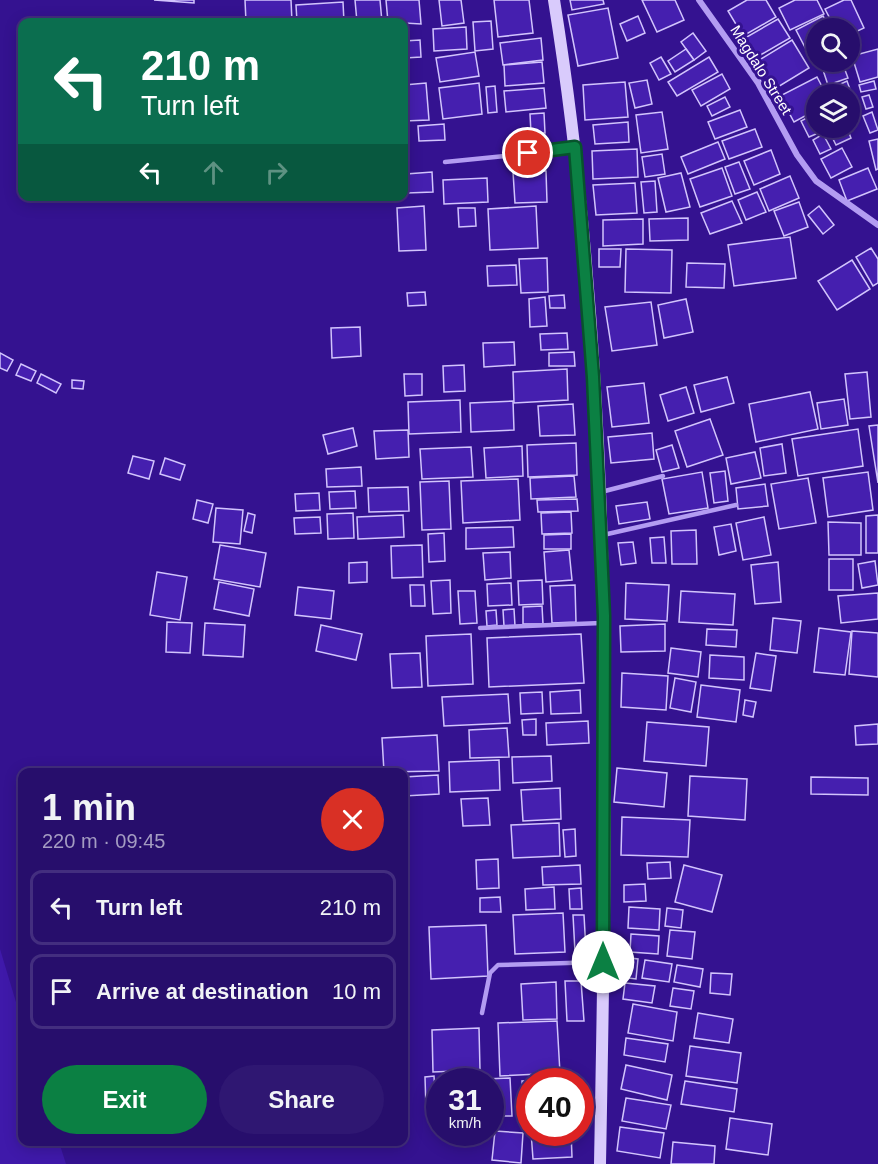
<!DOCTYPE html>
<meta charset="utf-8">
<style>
body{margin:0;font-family:Helvetica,sans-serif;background:#2f1772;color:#f1f3f6;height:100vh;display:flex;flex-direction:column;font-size:22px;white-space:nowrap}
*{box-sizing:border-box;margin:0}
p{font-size:20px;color:#a49cc2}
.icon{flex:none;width:33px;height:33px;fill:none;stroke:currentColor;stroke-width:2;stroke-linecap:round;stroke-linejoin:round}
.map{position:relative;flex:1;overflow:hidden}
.panel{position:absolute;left:18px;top:768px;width:390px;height:378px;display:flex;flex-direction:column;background:#270e6c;border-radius:12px;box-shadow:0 3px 15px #0003,0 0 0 2px #432e7f}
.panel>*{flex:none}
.top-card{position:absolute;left:18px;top:18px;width:390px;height:183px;border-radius:12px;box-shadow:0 3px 15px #0003,0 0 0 2px #432e7f;background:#0b6e4f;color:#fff;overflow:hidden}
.controls{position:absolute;left:806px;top:18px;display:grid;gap:12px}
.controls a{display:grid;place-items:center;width:54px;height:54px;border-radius:50%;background:#270e6c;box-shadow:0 3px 15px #0003,0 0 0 2px #432e7f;font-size:30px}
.speed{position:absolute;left:426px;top:1068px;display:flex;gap:12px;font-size:30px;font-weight:700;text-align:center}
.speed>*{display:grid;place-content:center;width:78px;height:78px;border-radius:50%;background:#270e6c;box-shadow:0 3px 15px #0003,0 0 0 2px #432e7f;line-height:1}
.speed small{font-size:15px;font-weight:400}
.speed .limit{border:9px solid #d22;background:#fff;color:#111}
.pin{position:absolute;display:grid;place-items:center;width:51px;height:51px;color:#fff;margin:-26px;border:3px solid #fff;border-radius:50%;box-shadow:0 2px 6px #0007}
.me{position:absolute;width:66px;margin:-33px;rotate:0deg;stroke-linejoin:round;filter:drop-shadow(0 0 4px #0008)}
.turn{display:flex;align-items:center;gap:21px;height:126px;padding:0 24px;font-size:27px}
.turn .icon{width:78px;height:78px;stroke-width:2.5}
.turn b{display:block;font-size:42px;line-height:51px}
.lanes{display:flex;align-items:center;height:57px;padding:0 24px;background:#0003;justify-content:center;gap:30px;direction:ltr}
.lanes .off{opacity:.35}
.round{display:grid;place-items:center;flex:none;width:63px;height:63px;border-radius:32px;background:#2f1772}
.summary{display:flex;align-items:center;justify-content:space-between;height:102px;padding:0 24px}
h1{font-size:36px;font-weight:700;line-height:45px}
.button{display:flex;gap:12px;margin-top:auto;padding:12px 24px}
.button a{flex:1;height:69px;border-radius:36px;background:#0b8043;color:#fff;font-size:24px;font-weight:700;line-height:69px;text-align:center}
.button a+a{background:#2f1772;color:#f1f3f6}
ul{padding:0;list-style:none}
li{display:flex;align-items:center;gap:18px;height:75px;margin:0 12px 9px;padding:0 12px;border:3px solid #432e7f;border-radius:12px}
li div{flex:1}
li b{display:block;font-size:22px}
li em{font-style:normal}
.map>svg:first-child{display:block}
.green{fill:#3f19aa}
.building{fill:#451faf;stroke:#d2c4fd;stroke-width:1.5}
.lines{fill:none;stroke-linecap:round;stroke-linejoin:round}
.lane{stroke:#b39cf2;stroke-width:4.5}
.street{stroke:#b39cf2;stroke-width:6}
.secondary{stroke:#d9cbfc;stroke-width:12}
.route-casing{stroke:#07532c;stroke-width:15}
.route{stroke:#0b8043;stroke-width:10}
.labels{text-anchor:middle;stroke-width:6;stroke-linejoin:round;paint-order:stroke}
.street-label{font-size:15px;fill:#fff;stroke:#341290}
</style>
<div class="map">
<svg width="878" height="1164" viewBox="0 0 878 1164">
<rect width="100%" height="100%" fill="#341290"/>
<path class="green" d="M0 949 22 1022V1142H59L66 1164H0Z"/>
<g class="building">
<path d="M154 0H194V3Z"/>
<path d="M245 0H291L292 22H246Z"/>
<path d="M355 0H380L382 22H357Z"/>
<path d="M386 0H419L421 24 388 22Z"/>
<path d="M439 0H461L464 23 442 26Z"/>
<path d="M494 0H529L533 33 498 37Z"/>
<path d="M570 0H603L604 4 572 10Z"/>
<path d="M642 0H675L684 20 657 32Z"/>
<path d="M747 0H766L776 17 743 36 728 11Z"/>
<path d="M795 0H817L824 14 790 30 779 8Z"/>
<path d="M844 0H851L864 28 849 35V28H835L825 9Z"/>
<path d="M343 2 344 22H297L296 5Z"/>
<path d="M608 8 618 58 578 66 568 15Z"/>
<path d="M638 16 645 33 627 41 620 24Z"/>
<path d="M823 16 830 28H816V51L809 55 796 30Z"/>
<path d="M778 19 790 38 757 57 745 38Z"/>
<path d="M491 21 493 49 475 51 473 22Z"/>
<path d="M466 27 467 49 434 51 433 29Z"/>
<path d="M693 33 706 51 694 60 681 42Z"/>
<path d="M541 38 543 60 503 65 500 43Z"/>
<path d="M420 40 421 57 405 58 404 41Z"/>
<path d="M792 40 809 68 768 93 751 65Z"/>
<path d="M686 49 694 60 675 72 668 61Z"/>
<path d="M878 49V77L860 82 852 56Z"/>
<path d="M475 52 479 76 440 82 436 58Z"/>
<path d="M661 57 671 74 659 80 650 63Z"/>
<path d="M709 57 718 72 677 96 668 82Z"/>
<path d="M542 62 544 83 505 86 504 65Z"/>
<path d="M842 62 848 78 828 85 822 67Z"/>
<path d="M722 74 730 89 701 106 692 90Z"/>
<path d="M817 77 826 94H816V110L794 122 780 96Z"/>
<path d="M647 80 652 104 635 108 629 83Z"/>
<path d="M847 81 851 92 834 94 832 88Z"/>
<path d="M874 81 876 89 861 92 859 85Z"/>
<path d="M625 82 628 117 585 120 583 85Z"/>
<path d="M426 83 429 120 404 121V85Z"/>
<path d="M479 83 482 114 443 119 439 88Z"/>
<path d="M495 86 497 112 488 113 486 87Z"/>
<path d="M544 88 546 108 506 112 504 91Z"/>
<path d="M853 94 860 111 849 116V95Z"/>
<path d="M869 95 873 107 866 109 862 97Z"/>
<path d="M725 97 730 107 712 116 707 106Z"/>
<path d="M740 110 747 127 715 139 708 122Z"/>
<path d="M662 112 668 149 641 153 636 115Z"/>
<path d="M872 112 878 130 870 133 863 116Z"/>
<path d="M544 113 545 133H531L530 114Z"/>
<path d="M816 113V128H830L809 137 801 121Z"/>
<path d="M628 122 629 142 595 144 593 125Z"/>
<path d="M444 124 445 140 419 141 418 126Z"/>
<path d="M837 128H847L851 138 836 145 829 131Z"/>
<path d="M755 129 762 147 729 159 722 141Z"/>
<path d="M823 134 831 149 820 154 813 140Z"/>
<path d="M878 139V169L876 170 869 141Z"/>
<path d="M718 142 725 159 688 174 681 157Z"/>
<path d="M842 148 852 167 831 178 821 159Z"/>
<path d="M637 149 638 177 593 179 592 151Z"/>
<path d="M771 150 780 174 754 185 744 161Z"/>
<path d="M662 154 665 174 645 177 642 157Z"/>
<path d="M739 162 750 189 735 194 725 167Z"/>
<path d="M722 168 732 196 700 207 690 179Z"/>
<path d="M868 168 877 189 847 201 839 180Z"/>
<path d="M546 171 547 202 515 203 513 172Z"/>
<path d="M432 172 433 192 407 193 406 174Z"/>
<path d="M681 173 690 207 666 212 658 178Z"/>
<path d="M790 176 799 198 769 211 760 189Z"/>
<path d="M487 178 488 202 444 204 443 180Z"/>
<path d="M655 181 657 212 644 213 641 182Z"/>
<path d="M635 183 637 213 596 215 593 185Z"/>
<path d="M757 192 766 212 746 220 738 200Z"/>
<path d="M732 201 742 223 710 234 701 213Z"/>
<path d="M799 202 808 227 784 236 774 211Z"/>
<path d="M424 206 426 250 399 251 397 208Z"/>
<path d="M536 206 538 248 490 250 488 209Z"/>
<path d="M819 206 834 225 823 234 808 215Z"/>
<path d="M458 208H475L476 226 459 227Z"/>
<path d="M688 218V240L650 241 649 219Z"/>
<path d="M643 219V244L603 246V220Z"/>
<path d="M790 237 796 278 734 286 728 245Z"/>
<path d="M871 248 878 259V283L873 286 856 257Z"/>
<path d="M599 249H621L620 267H599Z"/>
<path d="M626 249 672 250 671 293 625 292Z"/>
<path d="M547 258 548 292 521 293 519 259Z"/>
<path d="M852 260 870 289 837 310 818 281Z"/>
<path d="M687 263 725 264 724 288 686 287Z"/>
<path d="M516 265 517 285 488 286 487 266Z"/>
<path d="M425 292 426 305 408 306 407 293Z"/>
<path d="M564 295 565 308H550L549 296Z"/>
<path d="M545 297 547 326 530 327 529 299Z"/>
<path d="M686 299 693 332 664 338 658 305Z"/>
<path d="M651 302 657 345 612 351 605 307Z"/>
<path d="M360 327 361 356 332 358 331 328Z"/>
<path d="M567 333 568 349 541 350 540 334Z"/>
<path d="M514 342 515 365 484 367 483 343Z"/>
<path d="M574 352 575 366H549V353Z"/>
<path d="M0 353 13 360 7 371 0 368Z"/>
<path d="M21 364 36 371 31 381 16 375Z"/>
<path d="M464 365 465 391 444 392 443 366Z"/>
<path d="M567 369 568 400 514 403 513 372Z"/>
<path d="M867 372 871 417 850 419 845 374Z"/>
<path d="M41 374 61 384 56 393 37 383Z"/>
<path d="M404 374H422V395L405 396Z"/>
<path d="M727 377 734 403 701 412 694 385Z"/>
<path d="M72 380 84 381 83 389 72 388Z"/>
<path d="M644 383 649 423 612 427 607 387Z"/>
<path d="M686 387 694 413 668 421 660 395Z"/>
<path d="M810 392 818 429 756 442 749 404Z"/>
<path d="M844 399 848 425 821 429 817 403Z"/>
<path d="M460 400 461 432 409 434 408 402Z"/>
<path d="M513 401 514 430 471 432 470 403Z"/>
<path d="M573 404 575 435 540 436 538 406Z"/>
<path d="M710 419 723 455 687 467 675 431Z"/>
<path d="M878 425V483L869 426Z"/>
<path d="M353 428 357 446 328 454 323 435Z"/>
<path d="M858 429 863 466 798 476 792 439Z"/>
<path d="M408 430 409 457 376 459 374 431Z"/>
<path d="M652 433 654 459 611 463 608 437Z"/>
<path d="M576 443 577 475 528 477 527 445Z"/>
<path d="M782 444 786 473 764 476 760 448Z"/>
<path d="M672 445 679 468 662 472 656 450Z"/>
<path d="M522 446 523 476 486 478 484 448Z"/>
<path d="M471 447 473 477 422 479 420 449Z"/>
<path d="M755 452 761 478 731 484 726 458Z"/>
<path d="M133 456 154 461 149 479 128 473Z"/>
<path d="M165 458 185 465 180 480 160 474Z"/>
<path d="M361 467 362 486 327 487 326 469Z"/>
<path d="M725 471 728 501 714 503 710 473Z"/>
<path d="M702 472 708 508 669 514 662 479Z"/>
<path d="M868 472 873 510 828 517 823 478Z"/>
<path d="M574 476 576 497 531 499 530 478Z"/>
<path d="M808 478 816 523 779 529 771 484Z"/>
<path d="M518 479 520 520 463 523 461 481Z"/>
<path d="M449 481 451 529 422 530 420 482Z"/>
<path d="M765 484 768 506 738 509 736 488Z"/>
<path d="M408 487 409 511 369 512 368 488Z"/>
<path d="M355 491 356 508 330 509 329 492Z"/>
<path d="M319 493 320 510 296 511 295 494Z"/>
<path d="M577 499 578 511 538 512 537 500Z"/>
<path d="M197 500 213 504 208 523 193 519Z"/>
<path d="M647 502 650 519 619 524 616 506Z"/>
<path d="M216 508 243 510 240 544 213 542Z"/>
<path d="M571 512 572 533 542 534 541 513Z"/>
<path d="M248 513 255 515 252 533 244 531Z"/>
<path d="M353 513 354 538 328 539 327 514Z"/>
<path d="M403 515 404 537 358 539 357 517Z"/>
<path d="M878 515V553H866V516Z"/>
<path d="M320 517 321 533 295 534 294 518Z"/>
<path d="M764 517 771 555 743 560 736 523Z"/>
<path d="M828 522 861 523V555H829Z"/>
<path d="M731 524 736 551 719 555 714 527Z"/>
<path d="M513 527 514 547 466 549V528Z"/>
<path d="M696 530 697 564H672L671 531Z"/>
<path d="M444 533 445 561 429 562 428 534Z"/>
<path d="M571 534V549H544V535Z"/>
<path d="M664 537 666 563H652L650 538Z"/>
<path d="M633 542 636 563 621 565 618 543Z"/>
<path d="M220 545 266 553 260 587 214 579Z"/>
<path d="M422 545 423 577 392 578 391 546Z"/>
<path d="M569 550 572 580 546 582 544 552Z"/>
<path d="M510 552 511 578 485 580 483 553Z"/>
<rect x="829" y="559" width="24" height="31"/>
<path d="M875 561 878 585 862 588 858 564Z"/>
<path d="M367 562V582L349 583V563Z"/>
<path d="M778 562 781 602 755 604 751 565Z"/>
<path d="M157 572 187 577 180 620 150 615Z"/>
<path d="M450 580 451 613 433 614 431 581Z"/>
<path d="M542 580 543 604 519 605 518 581Z"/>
<path d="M219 582 254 589 249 616 214 609Z"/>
<path d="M511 583 512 605 488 606 487 584Z"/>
<path d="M626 583 669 585 667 621 625 619Z"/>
<path d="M410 585H424L425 606H411Z"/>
<path d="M575 585 576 622 552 623 550 586Z"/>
<path d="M298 587 334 591 331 619 295 615Z"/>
<path d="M458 591H475L477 623 460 624Z"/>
<path d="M681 591 735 594 733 625 679 622Z"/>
<path d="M878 593V619L841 623 838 596Z"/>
<path d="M542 606 543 624H523V607Z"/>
<path d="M514 609 515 626H504L503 610Z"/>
<path d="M496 610 497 625 487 626 486 611Z"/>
<path d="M773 618 801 621 797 653 770 650Z"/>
<path d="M167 622 192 623 190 653 166 652Z"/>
<path d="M205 623 245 625 243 657 203 655Z"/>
<path d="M665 624V651L621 652 620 626Z"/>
<path d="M321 625 362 634 356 660 316 651Z"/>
<path d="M819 628 851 632 845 675 814 672Z"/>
<path d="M707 629 737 630 736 647 706 645Z"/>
<path d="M852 631 878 633V677L849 674Z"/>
<path d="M471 634 473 684 428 686 426 636Z"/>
<path d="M581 634 584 683 489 687 487 638Z"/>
<path d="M671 648 701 652 698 677 668 673Z"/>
<path d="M420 653 422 687 392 688 390 654Z"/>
<path d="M756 653 776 656 771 691 750 688Z"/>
<path d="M710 655 744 657V680L709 678Z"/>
<path d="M622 673 668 676 666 710 621 707Z"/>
<path d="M675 678 696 682 691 712 670 708Z"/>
<path d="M701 685 740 690 736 722 697 717Z"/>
<path d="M580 690 581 713 551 714 550 692Z"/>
<path d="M542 692 543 713 521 714 520 693Z"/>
<path d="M508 694 510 723 444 726 442 697Z"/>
<path d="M745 700 756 702 753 717 743 715Z"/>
<path d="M536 719V735H523L522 720Z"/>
<path d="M588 721 589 743 547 745 546 723Z"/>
<path d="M647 722 709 727 706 766 644 761Z"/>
<path d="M878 724V744L856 745 855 726Z"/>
<path d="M507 728 509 757 470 758 469 730Z"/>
<path d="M437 735 439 771 384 772 382 738Z"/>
<path d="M551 756 552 781 513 783 512 757Z"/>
<path d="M499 760 500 790 450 792 449 762Z"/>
<path d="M617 768 667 773 664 807 614 802Z"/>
<path d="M438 775 439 794 404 796V777Z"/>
<path d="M690 776 747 779 745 820 688 816Z"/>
<path d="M811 777 868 778V795L811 794Z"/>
<path d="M560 788 561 819 523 821 521 790Z"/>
<path d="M488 798 490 825 463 826 461 799Z"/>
<path d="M622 817 690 820 688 857 621 855Z"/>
<path d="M559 823 560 856 513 858 511 825Z"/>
<path d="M575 829 576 856 565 857 563 830Z"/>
<path d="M498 859 499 888 477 889 476 860Z"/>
<path d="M670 862 671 878 648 879 647 863Z"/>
<path d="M580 865 581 884 543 885 542 867Z"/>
<path d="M684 865 722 875 712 912 675 902Z"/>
<path d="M645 884 646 901 624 902V885Z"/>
<path d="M554 887 555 909 526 910 525 889Z"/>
<path d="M581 888 582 909H570L569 889Z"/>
<path d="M500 897 501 912H480V898Z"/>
<path d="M629 907 660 909 659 930 628 928Z"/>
<path d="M667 908 683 910 681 928 665 926Z"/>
<path d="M563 913 565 952 515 954 513 915Z"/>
<path d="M573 915H584L586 951 575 952Z"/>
<path d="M486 925 488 976 431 979 429 927Z"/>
<path d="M670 930 695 932 692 959 667 956Z"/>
<path d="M631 934 659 936 658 954 630 952Z"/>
<path d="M615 956 638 959 636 979 613 976Z"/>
<path d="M645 960 672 964 669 982 642 978Z"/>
<path d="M677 965 703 969 700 987 674 982Z"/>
<path d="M711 973 732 974 730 995 710 993Z"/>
<path d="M565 981H581L584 1021H567Z"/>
<path d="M556 982 557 1019 523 1020 521 984Z"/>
<path d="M625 983 655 986 652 1003 623 999Z"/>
<path d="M673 988 694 991 691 1009 670 1006Z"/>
<path d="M633 1004 677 1012 673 1041 628 1033Z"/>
<path d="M698 1013 733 1019 729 1043 694 1038Z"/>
<path d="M557 1021 560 1073 500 1076 498 1023Z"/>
<path d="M479 1028 480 1070 433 1072 432 1030Z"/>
<path d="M626 1038 668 1044 665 1062 624 1055Z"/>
<path d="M690 1046 741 1053 737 1083 686 1076Z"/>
<path d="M626 1065 672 1075 667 1100 621 1089Z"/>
<path d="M474 1074 475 1082H457L456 1075Z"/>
<path d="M434 1076 436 1108 426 1109 425 1077Z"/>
<path d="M510 1078 512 1116H490V1082H484V1079Z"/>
<path d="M575 1079V1082H530V1117H524L522 1081Z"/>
<path d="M685 1081 737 1089 734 1112 681 1104Z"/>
<path d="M626 1098 671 1105 666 1129 622 1121Z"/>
<path d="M730 1118 772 1124 768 1155 726 1149Z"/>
<path d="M620 1127 664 1133 660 1158 617 1151Z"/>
<path d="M495 1131 523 1133 521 1163 492 1160Z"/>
<path d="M531 1132H571L572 1157 533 1159Z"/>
<path d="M673 1142 715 1146 714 1164H671Z"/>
</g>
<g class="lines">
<g class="lane">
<path d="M528 153 572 147"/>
<path d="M445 162 505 156"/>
<path d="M601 492 663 476"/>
<path d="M603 535 736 505"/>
<path d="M480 628 601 623"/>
<path d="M482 1013 490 973 498 965 602 962"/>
</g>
<path class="street" d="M699 0 758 83 797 155 816 181 878 225"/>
<path class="secondary" d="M554 0C616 384 607 777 600 1164"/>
</g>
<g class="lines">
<g class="route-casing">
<path id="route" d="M528 153 575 147 593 377 604 616 603 962"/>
</g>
<use href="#route" class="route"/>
</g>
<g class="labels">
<g class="street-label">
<text transform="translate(761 70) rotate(58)" y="5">Magdalo Street</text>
</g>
</g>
</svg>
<div class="controls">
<a><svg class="icon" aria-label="search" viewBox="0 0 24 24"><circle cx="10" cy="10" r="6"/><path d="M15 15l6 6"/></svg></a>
<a><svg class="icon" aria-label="layers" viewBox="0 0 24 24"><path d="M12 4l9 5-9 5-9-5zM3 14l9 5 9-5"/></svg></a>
</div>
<div class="speed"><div>31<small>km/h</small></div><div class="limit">40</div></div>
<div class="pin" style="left:528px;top:153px;background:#d93025"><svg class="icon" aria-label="arrive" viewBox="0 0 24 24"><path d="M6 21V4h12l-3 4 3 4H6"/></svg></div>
<svg class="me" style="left:603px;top:962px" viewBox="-20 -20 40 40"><circle r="19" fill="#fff"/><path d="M0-13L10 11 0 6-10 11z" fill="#0b8043"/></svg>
<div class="top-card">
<div class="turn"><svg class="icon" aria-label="left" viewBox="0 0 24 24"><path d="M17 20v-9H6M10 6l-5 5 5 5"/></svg><div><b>210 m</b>Turn left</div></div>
<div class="lanes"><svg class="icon" aria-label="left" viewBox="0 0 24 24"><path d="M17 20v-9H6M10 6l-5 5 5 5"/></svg><svg class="icon off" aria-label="ahead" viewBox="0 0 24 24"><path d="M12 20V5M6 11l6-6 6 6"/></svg><svg class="icon off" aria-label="right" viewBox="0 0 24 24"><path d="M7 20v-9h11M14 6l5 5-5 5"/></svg></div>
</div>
<section class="panel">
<div class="summary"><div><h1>1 min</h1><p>220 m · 09:45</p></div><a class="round" style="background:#d93025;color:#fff"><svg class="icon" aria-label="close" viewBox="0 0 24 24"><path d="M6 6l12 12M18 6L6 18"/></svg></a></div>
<ul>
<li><svg class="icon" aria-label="left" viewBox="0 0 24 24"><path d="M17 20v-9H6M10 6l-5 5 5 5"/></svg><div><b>Turn left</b></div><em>210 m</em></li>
<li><svg class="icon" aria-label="arrive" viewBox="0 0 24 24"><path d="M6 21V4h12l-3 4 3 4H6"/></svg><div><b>Arrive at destination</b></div><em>10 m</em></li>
</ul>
<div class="button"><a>Exit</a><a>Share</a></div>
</section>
</div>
